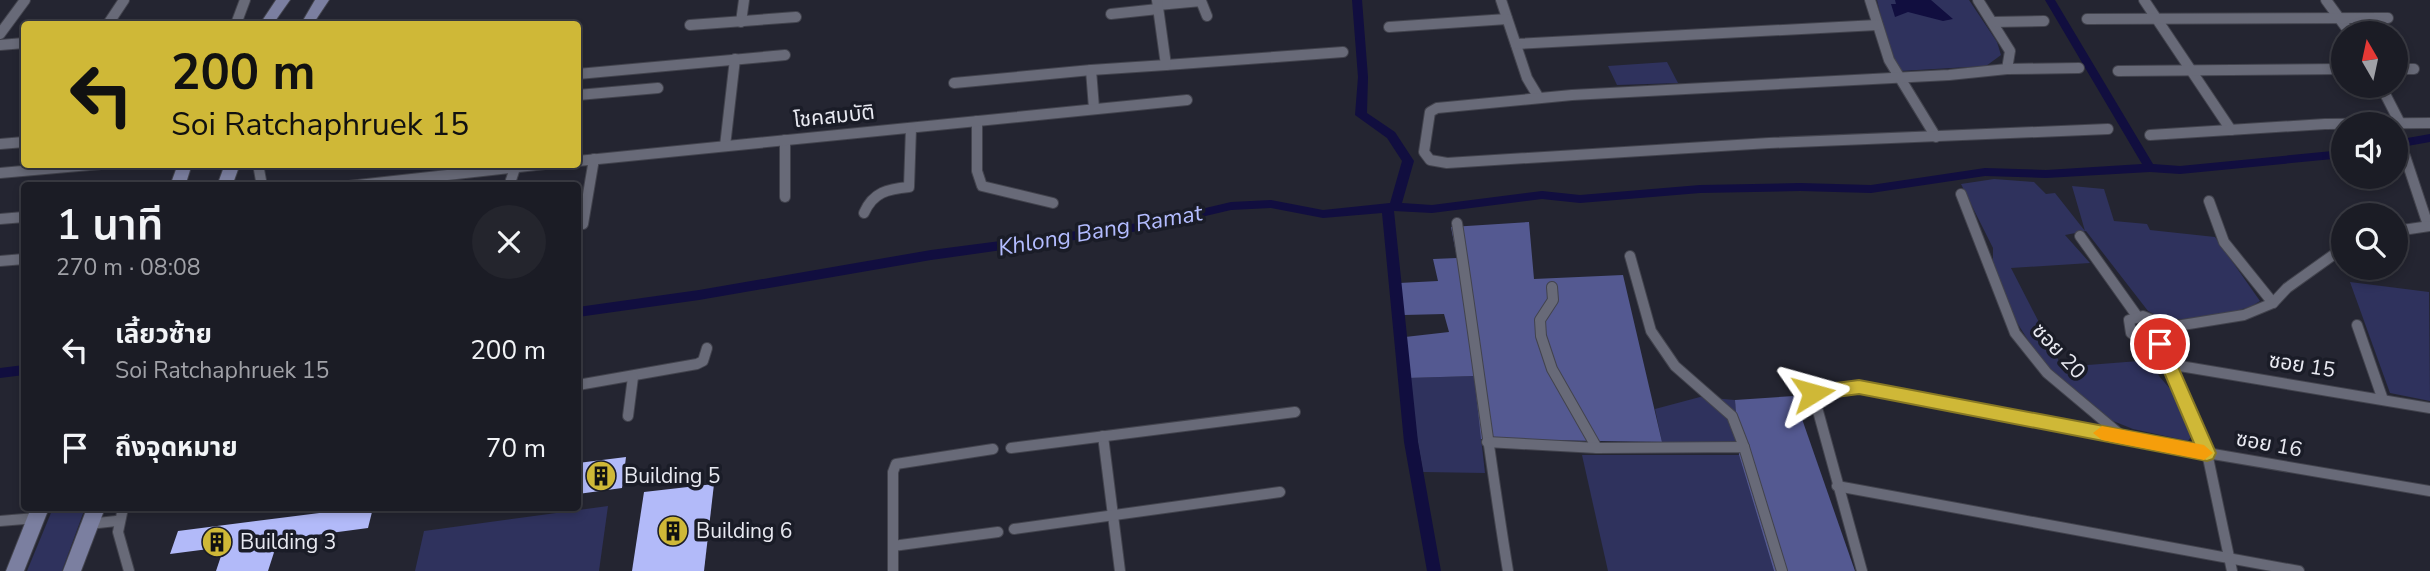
<!DOCTYPE html>
<html lang="th">
<meta charset="utf-8">
<style>
body{margin:0;font-family:"Nunito Sans","Noto Sans Thai",sans-serif;background:#24252d;color:#f1f3f6;height:100vh;display:flex;flex-direction:column;font-size:26px;white-space:nowrap}
*{box-sizing:border-box;margin:0}
p{font-size:23px;color:#a0a1a7}
.icon{flex:none;width:38px;height:38px;fill:none;stroke:currentColor;stroke-width:2;stroke-linecap:round;stroke-linejoin:round}
.map{position:relative;flex:1;overflow:hidden}
.sheet{position:absolute;left:21px;top:182px;width:560px;height:329px;display:flex;flex-direction:column;background:#1b1c25;border-radius:7px;box-shadow:0 4px 10px #0003,0 0 0 2px #393a42}
.sheet>*{flex:none}
.banner{position:absolute;left:21px;top:21px;width:560px;height:147px;border-radius:7px;box-shadow:0 4px 10px #0003,0 0 0 2px #393a42;background:#cfb837;color:#111;overflow:hidden}
.needle{width:46px;rotate:351deg}
.fabs{position:absolute;left:2331px;top:21px;display:grid;gap:14px}
.fabs a{display:grid;place-items:center;width:77px;height:77px;border-radius:50%;background:#1b1c25;box-shadow:0 4px 10px #0003,0 0 0 2px #393a42;font-size:35px}
.pin{position:absolute;display:grid;place-items:center;width:60px;height:60px;color:#fff;margin:-30px;border:4px solid #fff;border-radius:50%;box-shadow:0 2px 7px #0007}
.me{position:absolute;width:77px;margin:-38px;rotate:82deg;stroke-linejoin:round;filter:drop-shadow(0 0 5px #0008)}
.turn{display:flex;align-items:center;gap:24px;height:147px;padding:0 35px;font-size:32px}
.turn .icon{width:91px;height:91px;stroke-width:2.5}
.turn b{display:block;font-size:49px;line-height:60px}
.round{display:grid;place-items:center;flex:none;width:74px;height:74px;border-radius:37px;background:#24252d}
.head{display:flex;align-items:center;justify-content:space-between;height:119px;padding:0 35px}
h1{font-size:42px;font-weight:600;line-height:52px}
ul{padding:0;list-style:none}
li{display:flex;align-items:center;gap:21px;height:98px;padding:0 35px}
li div{flex:1}
li b{display:block;font-size:26px}
li em{font-style:normal}
.map>svg:first-child{display:block}
.green{fill:#2f325d}
.forest{fill:#545991}
.water{fill:#110e3f}
.lines{fill:none;stroke-linecap:round;stroke-linejoin:round}
.canal{fill:#110e3f;fill-rule:evenodd}
.building{fill:#b2baf9}
.minor-casing{stroke:#42434d;stroke-width:12}
.secondary-casing{stroke:#42434d;stroke-width:2}
.minor{stroke:#686a78;stroke-width:10}
.secondary{fill:#7b7fa0;fill-rule:evenodd}
.route{fill:#cfb837;stroke:#877824;stroke-width:2}
.slow{fill:#f59e0b}
.labels{text-anchor:middle;stroke-width:7;stroke-linejoin:round;paint-order:stroke}
.street-label{font-size:21px;fill:#e8e9f1;stroke:#1a1c27}
.poi-label{font-size:21px;fill:#e8e9f1;stroke:#1a1c27;text-anchor:start}
.water-label{font-size:23px;font-style:italic;fill:#b3bcff;stroke:#1a1c27}
</style>
<div class="map">
<svg width="2430" height="571" viewBox="0 0 2430 571">
<rect width="100%" height="100%" fill="#242531"/>
<g class="green">
<path d="M1877 0H1969L1997 42 2001 55 1986 66 1900 71 1888 46Z"/>
<path d="M1667 62 1678 83 1617 85 1608 66Z"/>
<path d="M1994 179 2034 182 2046 194 2055 193 2085 231 2072 186 2104 189 2114 221 2147 224 2150 230 2215 237 2260 301 2252 306 2217 317 2166 320 2148 311 2086 231 2065 235 2090 263 2011 268 2062 367 2152 360 2159 376 2177 397 2193 434 2188 441 2133 429 2108 419 2043 364 2016 321 1993 264V248L1961 184Z"/>
<path d="M2350 282 2429 292 2430 401 2390 393Z"/>
<path d="M1474 376 1485 473 1423 472 1407 378Z"/>
<path d="M1700 397 1735 400 1738 444 1662 442 1655 409Z"/>
<path d="M1582 455H1739L1774 571H1608Z"/>
<path d="M608 506 599 571H415L424 531Z"/>
<path d="M53 508H85L62 571H27Z"/>
</g>
<g class="forest">
<path d="M1529 222 1534 279 1623 275 1662 442 1481 439 1474 376 1407 378 1405 337 1449 332 1444 314 1404 315 1399 283 1438 281 1433 259 1457 258 1451 227Z"/>
<path d="M1794 396 1855 571H1774L1739 455 1735 400Z"/>
</g>
<path class="water" d="M1895 0H1931L1953 19 1943 21 1908 12 1895 17 1891 4H1896Z"/>
<g class="lines">
<g class="canal">
<path d="M1352 0H1362L1368 77 1367 113 1395 132 1414 161 1402 203 1432 205 1542 191 1580 195 1700 185 1800 183 1871 185 1985 168 2046 170 2142 164 2045 0H2055L2153 164 2180 166 2343 150V158L2180 174 2150 172 2046 178 1985 176 1871 193 1800 191 1700 193 1580 203 1542 199 1432 213 1394 211 1418 442 1441 571H1427L1404 442 1382 213 1323 218 1271 208 1231 210 1146 230 931 260 699 300 578 317V307L699 290 931 250 1146 222 1231 202 1271 200 1323 210 1390 203 1402 161 1387 138 1355 115 1358 77Z"/>
<path d="M2430 134V142L2396 148V140Z"/>
<path d="M24 365V375L0 378V368Z"/>
</g>
</g>
<g class="building">
<path d="M626 457 622 488 578 494V463Z"/>
<path d="M714 484 704 571H632L644 492Z"/>
<path d="M359 508H373L368 528 278 540 268 571H216L224 547 170 554 178 531Z"/>
</g>
<g class="lines">
<g class="minor-casing">
<g id="minor">
<path d="M1501 0 1527 78 1539 98"/>
<path d="M1870 0 1889 60 1936 137"/>
<path d="M1978 0 2010 51 2007 69 1949 75 1572 95 1437 108 1430 112 1424 152 1430 160 1447 163 1769 143 2108 129"/>
<path d="M2144 0 2231 130"/>
<path d="M2326 0 2350 33"/>
<path d="M1158 5 1201 1 1207 16"/>
<path d="M1111 14 1158 9"/>
<path d="M2087 19 2388 18"/>
<path d="M741 22 744 0"/>
<path d="M1993 22 2044 21"/>
<path d="M108 24 124 0"/>
<path d="M236 24 245 0"/>
<path d="M690 25 796 17"/>
<path d="M1389 27 1507 19"/>
<path d="M0 34 25 0"/>
<path d="M1516 44 1877 25"/>
<path d="M0 45 24 43"/>
<path d="M1166 65 1343 52"/>
<path d="M2007 69 2079 68"/>
<path d="M2396 69H2414"/>
<path d="M2118 71 2343 69"/>
<path d="M578 74 785 55"/>
<path d="M954 83 1091 70"/>
<path d="M2381 86 2400 123"/>
<path d="M578 95 658 88"/>
<path d="M1094 108 1091 70 1166 65 1157 0"/>
<path d="M977 121V171L982 186 1053 203"/>
<path d="M2150 135 2325 124 2430 123"/>
<path d="M785 140V197"/>
<path d="M0 144 24 142"/>
<path d="M725 146 735 59"/>
<path d="M2405 156 2428 225"/>
<path d="M578 161 1187 100"/>
<path d="M258 164 262 186"/>
<path d="M0 173 101 164"/>
<path d="M349 186 545 164"/>
<path d="M509 186 515 168"/>
<path d="M1961 194 2015 333 2047 373 2122 436"/>
<path d="M2209 201 2224 242 2273 303"/>
<path d="M864 213C873 192 888 189 909 187L911 128"/>
<path d="M0 219 24 217"/>
<path d="M1457 223C1475 339 1489 455 1508 571"/>
<path d="M583 224 594 159"/>
<path d="M2396 231 2430 226"/>
<path d="M2080 236 2137 316"/>
<path d="M1630 256 1651 331 1675 366 1732 416 1744 447"/>
<path d="M0 261 24 259"/>
<path d="M1552 287 1553 300 1540 320 1541 336 1552 369 1597 448"/>
<path d="M2143 316 2160 323 2168 336 2164 343 2148 344 2131 333 2129 320Z"/>
<path d="M2357 325 2382 397"/>
<path d="M2164 328 2244 315 2273 303 2287 288 2343 248"/>
<path d="M2160 344 2207 453 2232 571"/>
<path d="M2168 364 2430 408"/>
<path d="M578 385 697 364 703 361 707 348"/>
<path d="M628 416 633 377"/>
<path d="M1103 436 1120 571"/>
<path d="M1487 442 1597 448 1744 447 1782 571"/>
<path d="M1011 448 1295 412"/>
<path d="M1837 486 2299 571"/>
<path d="M123 508 118 532 129 571"/>
<path d="M0 521 36 518"/>
<path d="M89 524 116 521"/>
<path d="M1014 529 1280 492"/>
<path d="M893 546 998 532"/>
<path d="M893 571V472L896 464 993 449"/>
<path d="M1862 571 1813 393 1859 387 2207 453 2430 491"/>
</g>
</g>
<g class="secondary-casing">
<g id="secondary">
<path d="M276 0H290L273 24H260Z"/>
<path d="M315 0H329L313 24H301Z"/>
<path d="M178 164H192L185 186H170Z"/>
<path d="M225 164H240L232 186H217Z"/>
<path d="M31 508H49L24 571H6Z"/>
<path d="M87 508H105L81 571H63Z"/>
</g>
</g>
<use href="#minor" class="minor"/>
<use href="#secondary" class="secondary"/>
</g>
<path class="route" d="M2160 338 2168 344 2216 453 2213 459 2207 461 1859 394 1813 400 1804 393 1813 386 1859 380 2194 443 2152 344Z"/>
<path class="slow" d="M2102 426 2204 445 2213 453 2204 460 2102 440 2093 433Z"/>
<defs>
<g id="building-disc" transform="scale(1.575)"><circle r="9.5" fill="#cfb837" stroke="#1a1c27"/><path d="M-4-6H4V6H1V3H-1V6H-4ZM-2.5-4.3h1.7v1.8h-1.7ZM.8-4.3h1.7v1.8H.8ZM-2.5-1h1.7V.8h-1.7ZM.8-1h1.7V.8H.8Z" fill="#111"/></g>
</defs>
<g fill-rule="evenodd">
<use href="#building-disc" x="601" y="476"/>
<use href="#building-disc" x="673" y="531"/>
<use href="#building-disc" x="217" y="542"/>
</g>
<g class="labels">
<g class="street-label">
<text transform="translate(834 116) rotate(-6)" y="7">โชคสมบัติ</text>
<text transform="translate(2059 351) rotate(47)" y="7">ซอย 20</text>
<text transform="translate(2302 365) rotate(9)" y="7">ซอย 15</text>
<text transform="translate(2269 444) rotate(10)" y="7">ซอย 16</text>
</g>
<g class="poi-label">
<text x="624" y="483">Building 5</text>
<text x="696" y="538">Building 6</text>
<text x="240" y="549">Building 3</text>
</g>
<g class="water-label">
<text transform="translate(1100 230) rotate(-10)" y="8">Khlong Bang Ramat</text>
</g>
</g>
</svg>
<div class="fabs">
<a><svg class="needle" viewBox="-14 -14 28 28"><path d="M0-13l5 13h-10z" fill="#e53935"/><path d="M0 13l5-13h-10z" fill="#a0a1a7"/></svg></a>
<a><svg class="icon" aria-label="sound" viewBox="0 0 24 24"><path d="M4 9h4l5-4v14l-5-4H4zM17 9q2 3 0 6"/></svg></a>
<a><svg class="icon" aria-label="search" viewBox="0 0 24 24"><circle cx="10" cy="10" r="6"/><path d="M15 15l6 6"/></svg></a>
</div>
<div class="pin" style="left:2160px;top:344px;background:#d93025"><svg class="icon" aria-label="arrive" viewBox="0 0 24 24"><path d="M6 21V4h12l-3 4 3 4H6"/></svg></div>
<svg class="me" style="left:1813px;top:393px" viewBox="-20 -20 40 40"><path d="M0-17L14 15 0 8-14 15z" fill="#cfb837" stroke="#fff" stroke-width="4"/></svg>
<div class="banner">
<div class="turn"><svg class="icon" aria-label="left" viewBox="0 0 24 24"><path d="M17 20v-9H6M10 6l-5 5 5 5"/></svg><div><b>200 m</b>Soi Ratchaphruek 15</div></div>
</div>
<section class="sheet">
<div class="head"><div><h1>1 นาที</h1><p>270 m · 08:08</p></div><a class="round"><svg class="icon" aria-label="close" viewBox="0 0 24 24"><path d="M6 6l12 12M18 6L6 18"/></svg></a></div>
<ul>
<li><svg class="icon" aria-label="left" viewBox="0 0 24 24"><path d="M17 20v-9H6M10 6l-5 5 5 5"/></svg><div><b>เลี้ยวซ้าย</b><p>Soi Ratchaphruek 15</p></div><em>200 m</em></li>
<li><svg class="icon" aria-label="arrive" viewBox="0 0 24 24"><path d="M6 21V4h12l-3 4 3 4H6"/></svg><div><b>ถึงจุดหมาย</b></div><em>70 m</em></li>
</ul>
</section>
</div>
